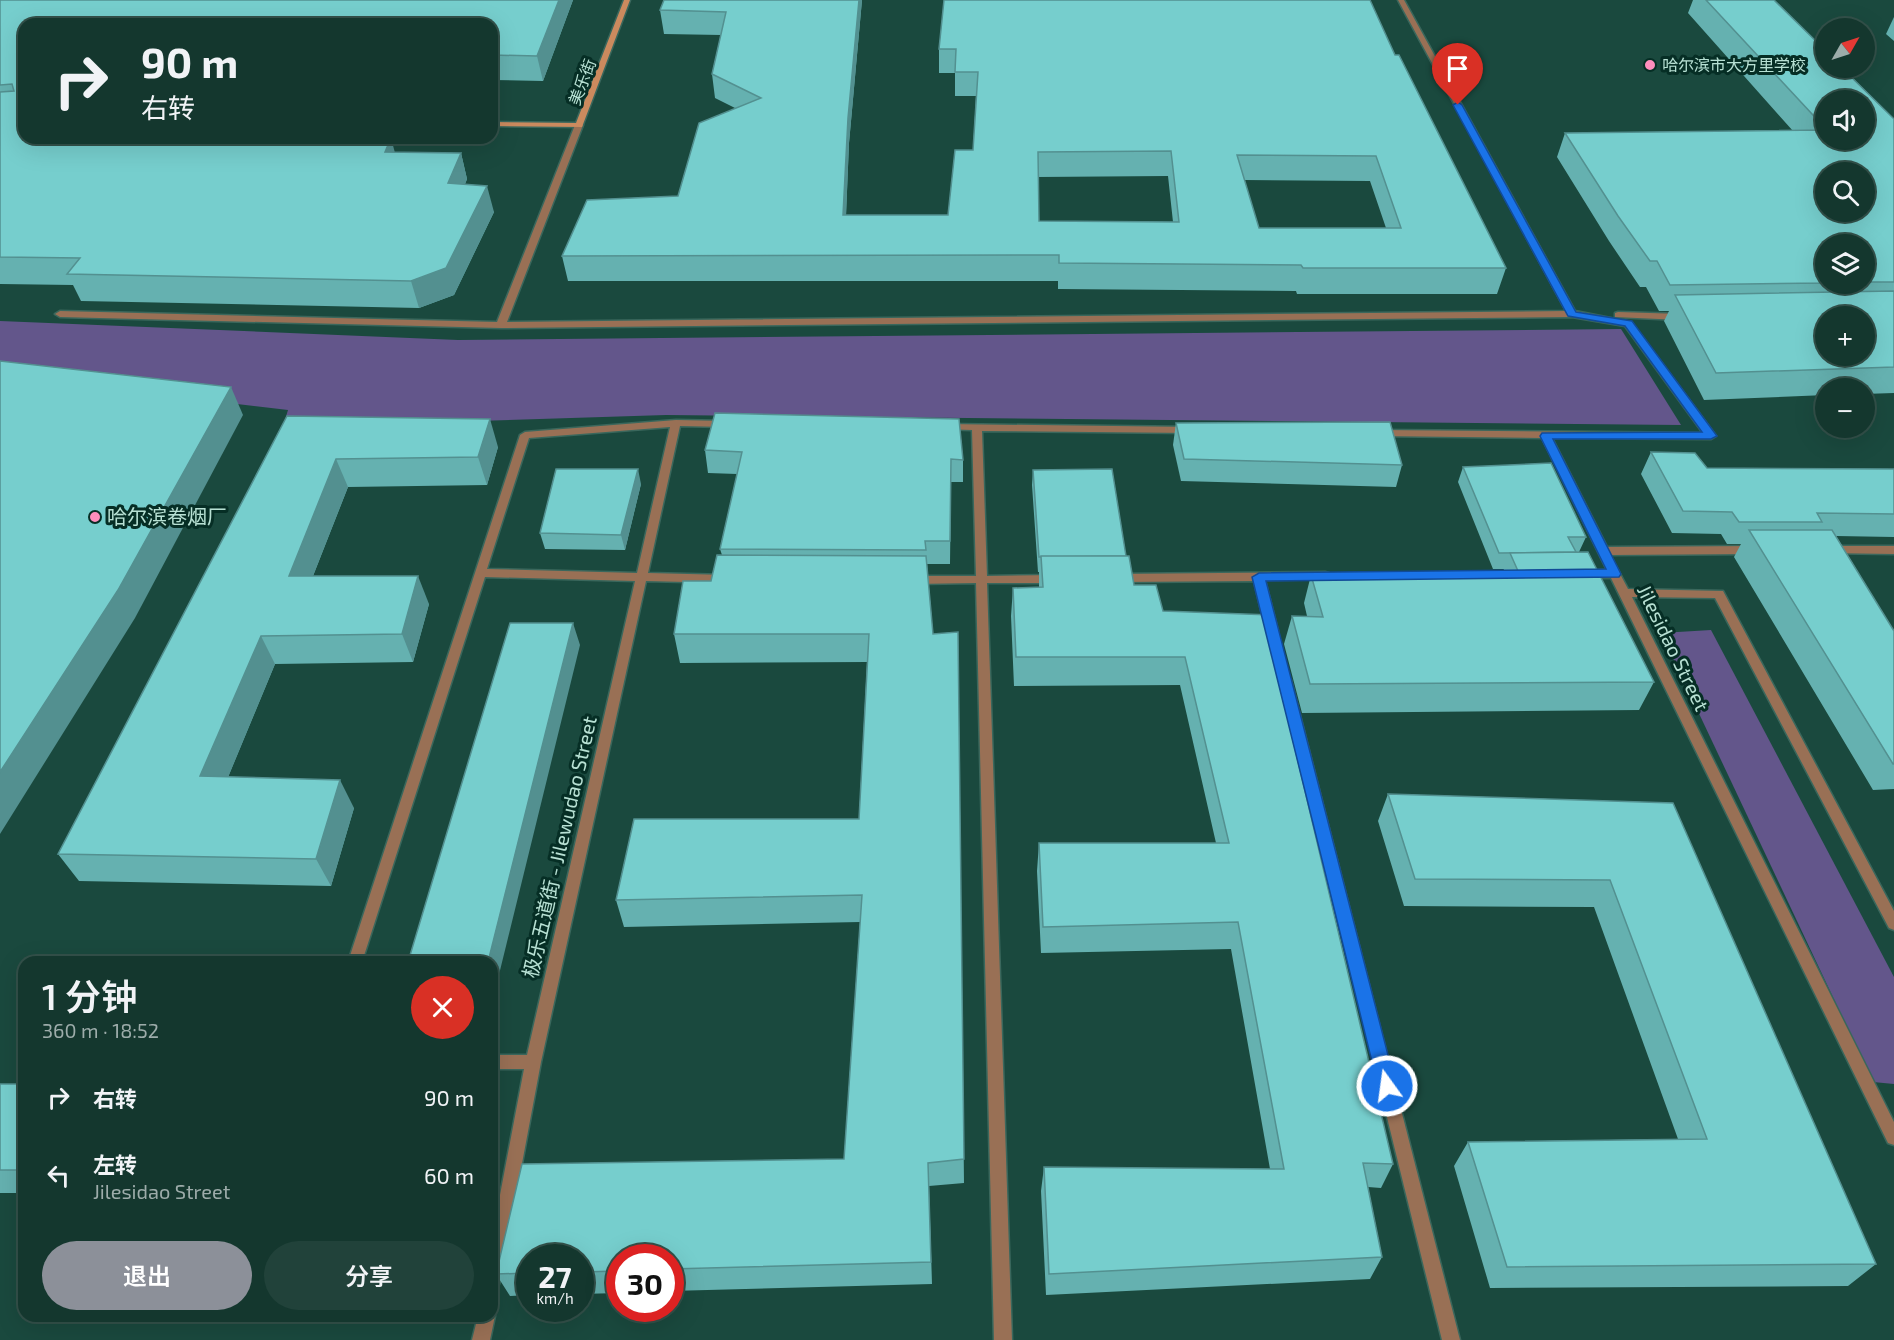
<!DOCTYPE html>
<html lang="zh">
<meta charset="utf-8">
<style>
body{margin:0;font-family:"Exo 2","Noto Sans SC",sans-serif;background:#21423a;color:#f1f3f6;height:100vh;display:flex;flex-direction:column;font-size:22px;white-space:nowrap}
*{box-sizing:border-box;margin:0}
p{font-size:20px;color:#9dacaa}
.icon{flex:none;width:33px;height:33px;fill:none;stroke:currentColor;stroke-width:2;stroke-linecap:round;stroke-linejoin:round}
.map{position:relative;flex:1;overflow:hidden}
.side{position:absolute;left:18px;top:956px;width:480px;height:366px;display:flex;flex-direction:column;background:#14372e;border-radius:18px;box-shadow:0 6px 24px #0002,0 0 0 2px #33514a}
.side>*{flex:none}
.hud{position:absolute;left:18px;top:18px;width:480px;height:126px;border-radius:18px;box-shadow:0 6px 24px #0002,0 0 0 2px #33514a;background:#14372e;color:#f1f3f6;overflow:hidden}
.needle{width:39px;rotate:51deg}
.fabs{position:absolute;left:1815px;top:18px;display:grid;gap:12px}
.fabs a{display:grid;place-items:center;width:60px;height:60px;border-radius:50%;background:#14372e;box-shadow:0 6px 24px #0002,0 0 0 2px #33514a;font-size:30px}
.speed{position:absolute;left:516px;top:1244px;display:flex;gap:12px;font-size:30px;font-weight:700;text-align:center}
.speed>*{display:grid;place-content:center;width:78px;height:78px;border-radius:50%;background:#14372e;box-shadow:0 6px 24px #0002,0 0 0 2px #33514a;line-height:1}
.speed small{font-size:15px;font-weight:400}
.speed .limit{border:9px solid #d22;background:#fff;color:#111}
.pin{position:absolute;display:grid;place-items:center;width:51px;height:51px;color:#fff;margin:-62px -26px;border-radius:50% 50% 50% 0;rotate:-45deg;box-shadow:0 0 6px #0007}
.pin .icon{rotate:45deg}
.me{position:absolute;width:66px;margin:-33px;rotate:346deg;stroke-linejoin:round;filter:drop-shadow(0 0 4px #0008)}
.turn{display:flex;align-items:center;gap:21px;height:126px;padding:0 24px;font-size:27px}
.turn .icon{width:78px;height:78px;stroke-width:2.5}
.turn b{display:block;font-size:42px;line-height:51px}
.round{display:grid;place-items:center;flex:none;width:63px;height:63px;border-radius:32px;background:#21423a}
.overview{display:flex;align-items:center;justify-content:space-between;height:102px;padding:0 24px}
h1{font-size:36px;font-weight:600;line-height:45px}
.cta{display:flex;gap:12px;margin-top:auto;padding:12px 24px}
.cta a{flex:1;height:69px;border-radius:36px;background:#8c9099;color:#fff;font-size:24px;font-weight:600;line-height:69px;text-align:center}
.cta a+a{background:#21423a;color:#f1f3f6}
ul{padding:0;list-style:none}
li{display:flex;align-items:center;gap:18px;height:78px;padding:0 24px}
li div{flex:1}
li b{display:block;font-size:22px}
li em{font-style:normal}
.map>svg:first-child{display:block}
.green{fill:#63568b}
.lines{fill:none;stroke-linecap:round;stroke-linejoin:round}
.street-casing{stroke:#3a675c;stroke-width:3}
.secondary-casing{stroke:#3a675c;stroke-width:3}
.street{fill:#997055;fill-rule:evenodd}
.secondary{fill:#cb8a5e;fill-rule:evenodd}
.wall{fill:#65b1b0;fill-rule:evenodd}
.shaded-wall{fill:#539090}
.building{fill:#76cecd;stroke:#539090;stroke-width:1.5;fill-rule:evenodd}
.route{fill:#1a73e8;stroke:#114b97;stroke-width:1.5}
.poi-dot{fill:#fe8ebd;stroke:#062e25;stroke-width:2}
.labels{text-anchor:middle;stroke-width:6;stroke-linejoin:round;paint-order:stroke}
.far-poi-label{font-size:16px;fill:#b8e1d4;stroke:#062e25;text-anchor:start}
.far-street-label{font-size:16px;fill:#b8e1d4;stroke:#062e25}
.poi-label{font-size:20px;fill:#b8e1d4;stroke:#062e25;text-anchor:start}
.street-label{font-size:20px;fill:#b8e1d4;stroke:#062e25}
</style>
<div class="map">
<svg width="1894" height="1340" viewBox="0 0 1894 1340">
<rect width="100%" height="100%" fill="#1a493e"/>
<g class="green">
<path d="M0 321 458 340 1621 329 1681 425 666 415 378 424 284 423 288 410 0 376Z"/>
<path d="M1711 630 1894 977V1084L1873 1082 1661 633Z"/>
</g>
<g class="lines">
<g class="street-casing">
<g id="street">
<path d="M1398 0H1404L1575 311 1631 322 1716 436 1711 439 1552 438 1607 547 1752 546 1758 550 1752 554 1610 555 1628 589 1723 591 1894 911V930L1889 928 1715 598 1632 597 1894 1122V1145L1888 1143 1611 578H1585L1579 574 1585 570H1607L1542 438 1377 436 1372 433 1377 430 1703 433 1625 326 1572 317 501 328 60 317 55 314 60 311 497 322 575 125 579 123 583 125 507 322 1566 311Z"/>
<path d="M1618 312 1681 314 1686 317 1681 320 1615 317V313Z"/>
<path d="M676 420 727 421 732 424 727 427 680 426 648 573 728 575 734 579 728 583 646 581 541 1062 500 1281 498 1287 492 1289V1237L524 1069H492V1055H527L635 581 485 577 362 962H348L520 435 525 432ZM670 427 637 573 487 569 529 438Z"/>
<path d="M945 424 1192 427 1197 430 1192 433 982 431 987 576 1055 575 1061 579 1055 583H987L1012 1340H994L976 583 914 584 908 580 914 576H976L972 430 941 429V425Z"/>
<path d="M1829 546H1894V554L1825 553 1823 550Z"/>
<path d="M1325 572 1329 573 1331 576 1329 579 1265 580 1278 631 1272 635 1266 631 1254 581 1118 582 1112 578 1118 574Z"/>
<path d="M1285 676 1291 680 1460 1340H1442L1279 680Z"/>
<path d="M492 1310 495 1316 490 1340H472L478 1316H492Z"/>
</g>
</g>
<g class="secondary-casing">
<path id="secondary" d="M624 0H630L582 127 492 126V122L576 123Z"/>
</g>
<use href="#street" class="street"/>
<use href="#secondary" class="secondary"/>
</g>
<g class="wall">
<path d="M0 0H573L543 81 492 80V24L24 138 395 152 461 153 467 179 465 184 494 212 454 295 419 308 81 301 73 285 0 284Z"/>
<path d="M664 0H862L849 143 846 215H948L973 150 976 96H955V73H939V49L1395 55 1506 268 1497 294H1297L1296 291 1058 289V281H568L562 256 678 196 735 108 715 98 712 74 721 35 664 34 660 10ZM1168 176 1173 222 1039 221 1038 177ZM1244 180 1370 181 1386 228H1259Z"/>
<path d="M1693 0H1774L1894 119V393L1864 394V388H1826V395L1704 400 1664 321 1669 311H1659L1646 287H1640L1609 241 1557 157 1565 133 1793 131 1688 13ZM1826 244H1864V284H1826Z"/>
<path d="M1894 17V41L1886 34Z"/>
<path d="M715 413 959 419 963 460V482H951L950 564H927L933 634 958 632 964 1183 929 1186 932 1284 670 1291V1257H620V1293L580 1294V1257H530V1295L510 1296 496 1274 522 1164 844 1159 860 922 624 927 616 900 634 819H859L867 662 680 663 674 634 683 581H711L717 555H722L720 549 737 474 708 473 705 450Z"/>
<path d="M287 416 498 447 487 485 348 487 313 576 429 604 413 662 275 664 228 777 354 808 331 886 79 881 58 854Z"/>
<path d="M1176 423 1402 465 1396 487 1181 481 1173 445Z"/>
<path d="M1651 452 1707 468 1894 469V537L1836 536 1894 631V789L1873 790 1734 557 1741 544H1727L1721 534 1672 533 1641 474Z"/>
<path d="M1463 467 1586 537 1579 552 1654 682 1639 710 1302 713 1284 644 1292 616H1307L1304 603 1311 575 1503 571 1504 569H1493L1458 482Z"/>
<path d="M1033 470 1126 556 1134 585 1163 611 1292 685 1285 709 1393 1164 1381 1188 1368 1187 1382 1257 1370 1279 1046 1295 1041 1191 1044 1167 1270 1169 1231 949 1041 953 1037 871 1039 843H1216L1180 685 1014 686 1011 616 1013 588 1039 587V572H1038L1032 485Z"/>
<path d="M641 484 625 550 545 549 540 533Z"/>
<path d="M1388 794 1673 803 1876 1264 1848 1286 1490 1288 1454 1166 1468 1142 1678 1139 1594 907 1404 906 1378 821Z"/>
<rect x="0" y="1084" width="24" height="109"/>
</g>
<g class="shaded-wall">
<path d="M559 0H573L543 81 537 56Z"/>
<path d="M859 0H862L849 143 845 241 843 215 848 118Z"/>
<path d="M391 138 398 164 385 152Z"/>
<path d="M461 153 467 179 455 210 448 183Z"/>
<path d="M487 186 494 212 454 295 419 308 411 281Z"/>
<path d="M231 387 243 415 135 618 0 834V772Z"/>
<path d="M490 419 498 447 487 485 478 457Z"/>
<path d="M336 459 348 487 302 604 289 576Z"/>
<path d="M638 469 641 484 625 550 621 535Z"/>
<path d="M418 576 429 604 413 662 402 634Z"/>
<path d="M573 623 580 645 492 1003V962H488Z"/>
<path d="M261 636 275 664 217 804 200 776Z"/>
<path d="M340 780 354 808 331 886 316 859Z"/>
</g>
<g class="building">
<path d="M0 0H559L537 56 492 55V24H24V138H391L385 152 461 153 448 183 487 186 446 268 411 281 67 274 80 258 0 257V92L14 91 12 84 0 85Z"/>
<path d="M664 0H859L848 118 843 215H948L955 150H973L978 72H955L956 49H939L944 0H1370L1395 55H1399L1506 268H1303L1301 265 1059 263V255L562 256 587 200 678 196 699 123 761 98 712 74 726 12 660 10ZM1171 151 1179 222 1039 221 1038 152ZM1237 155 1376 156 1401 228H1259Z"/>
<path d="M1706 0H1774L1826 51V68H1842L1894 119V282H1864V244H1826V283L1670 285 1657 261H1650L1618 216 1565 133 1826 130V140H1864V100H1826V129ZM1826 172H1864V212H1826Z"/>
<path d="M1894 291V367L1716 373 1675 295ZM1826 316H1864V356H1826Z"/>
<path d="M0 361 231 387 118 590 0 772Z"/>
<path d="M715 413 959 419 963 460 951 459 950 541H925L926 550 720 549 742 452 705 450Z"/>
<path d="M287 416 490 419 478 457 336 459 289 576H418L402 634 261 636 200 776 340 780 316 859 58 854Z"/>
<path d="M1390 422 1402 465 1184 459 1176 423Z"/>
<path d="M1651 452 1695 453 1707 468 1894 469V514L1817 513 1822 522H1739L1732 512 1683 511Z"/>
<path d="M1551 463 1586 537H1568L1576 552 1499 553 1463 467Z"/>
<path d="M556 469H638L621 535 540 533Z"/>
<path d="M1112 469 1126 556 1039 557 1033 470Z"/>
<path d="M1749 530H1832L1894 631V764H1893Z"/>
<path d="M1588 552 1654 682 1310 684 1292 616 1323 617 1311 575 1518 571 1510 553Z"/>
<path d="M717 555 926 556 933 634 958 632 964 1159 928 1163 931 1262 670 1269V1257H620V1271L580 1272V1257H530V1273L496 1274 522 1164 844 1159 862 895 616 900 634 819H859L869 634H674L683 581H711Z"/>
<path d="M1041 556H1129L1134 585H1156L1163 611 1274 615 1292 685H1280L1393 1164 1363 1163 1382 1257 1049 1274 1044 1167 1284 1169 1238 922 1043 927 1039 843H1229L1185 657H1016L1013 588 1043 587Z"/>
<path d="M510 623H573L488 962H408Z"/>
<path d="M1388 794 1673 803 1876 1264 1507 1267 1468 1142 1707 1139 1610 880 1415 879Z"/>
<rect x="0" y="1084" width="24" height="86"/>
</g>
<path class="route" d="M1458 102 1462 105 1576 312 1632 321 1717 436 1711 439H1553L1621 574 1619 577 1266 581 1396 1086 1393 1091 1387 1094 1381 1091 1378 1086 1252 577 1259 573 1606 569 1540 436 1542 433 1702 432 1625 326 1568 316 1453 105Z"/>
<g class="poi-dot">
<circle cx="1650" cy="65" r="6"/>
<circle cx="95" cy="517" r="6"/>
</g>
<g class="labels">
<g class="far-poi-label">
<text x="1662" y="71">哈尔滨市大方里学校</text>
</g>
<g class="far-street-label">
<text transform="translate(582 82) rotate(-69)" y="6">美乐街</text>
</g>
<g class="poi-label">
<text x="107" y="524">哈尔滨卷烟厂</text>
</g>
<g class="street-label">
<text transform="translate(1673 648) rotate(64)" y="7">Jilesidao Street</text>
<text transform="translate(560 847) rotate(-77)" y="7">极乐五道街 - Jilewudao Street</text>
</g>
</g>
</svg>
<div class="fabs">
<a><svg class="needle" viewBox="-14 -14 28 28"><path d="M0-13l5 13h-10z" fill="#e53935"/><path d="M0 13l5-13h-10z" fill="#9dacaa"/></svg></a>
<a><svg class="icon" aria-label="sound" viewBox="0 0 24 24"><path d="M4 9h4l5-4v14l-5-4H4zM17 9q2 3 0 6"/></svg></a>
<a><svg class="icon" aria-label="search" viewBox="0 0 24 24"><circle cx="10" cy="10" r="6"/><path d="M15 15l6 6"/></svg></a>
<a><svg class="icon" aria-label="layers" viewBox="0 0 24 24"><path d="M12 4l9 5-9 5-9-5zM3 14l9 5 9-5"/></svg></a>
<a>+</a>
<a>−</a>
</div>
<div class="speed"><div>27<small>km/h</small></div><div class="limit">30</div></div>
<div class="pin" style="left:1458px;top:105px;background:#d93025"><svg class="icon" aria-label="arrive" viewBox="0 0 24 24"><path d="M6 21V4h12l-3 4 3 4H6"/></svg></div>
<svg class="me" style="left:1387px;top:1086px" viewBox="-20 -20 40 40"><circle r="17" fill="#1a73e8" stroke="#fff" stroke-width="3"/><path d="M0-11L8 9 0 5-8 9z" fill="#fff"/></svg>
<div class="hud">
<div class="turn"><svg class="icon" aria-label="right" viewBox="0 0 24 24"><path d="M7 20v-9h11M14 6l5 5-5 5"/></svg><div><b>90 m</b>右转</div></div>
</div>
<section class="side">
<div class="overview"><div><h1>1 分钟</h1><p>360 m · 18:52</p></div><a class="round" style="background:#d93025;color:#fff"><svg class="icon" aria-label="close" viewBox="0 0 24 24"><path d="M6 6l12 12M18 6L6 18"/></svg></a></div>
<ul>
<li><svg class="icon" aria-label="right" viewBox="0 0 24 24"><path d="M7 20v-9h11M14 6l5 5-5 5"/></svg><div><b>右转</b></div><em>90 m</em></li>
<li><svg class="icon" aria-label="left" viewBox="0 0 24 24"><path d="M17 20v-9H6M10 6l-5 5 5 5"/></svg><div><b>左转</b><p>Jilesidao Street</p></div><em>60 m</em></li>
</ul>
<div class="cta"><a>退出</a><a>分享</a></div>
</section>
</div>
